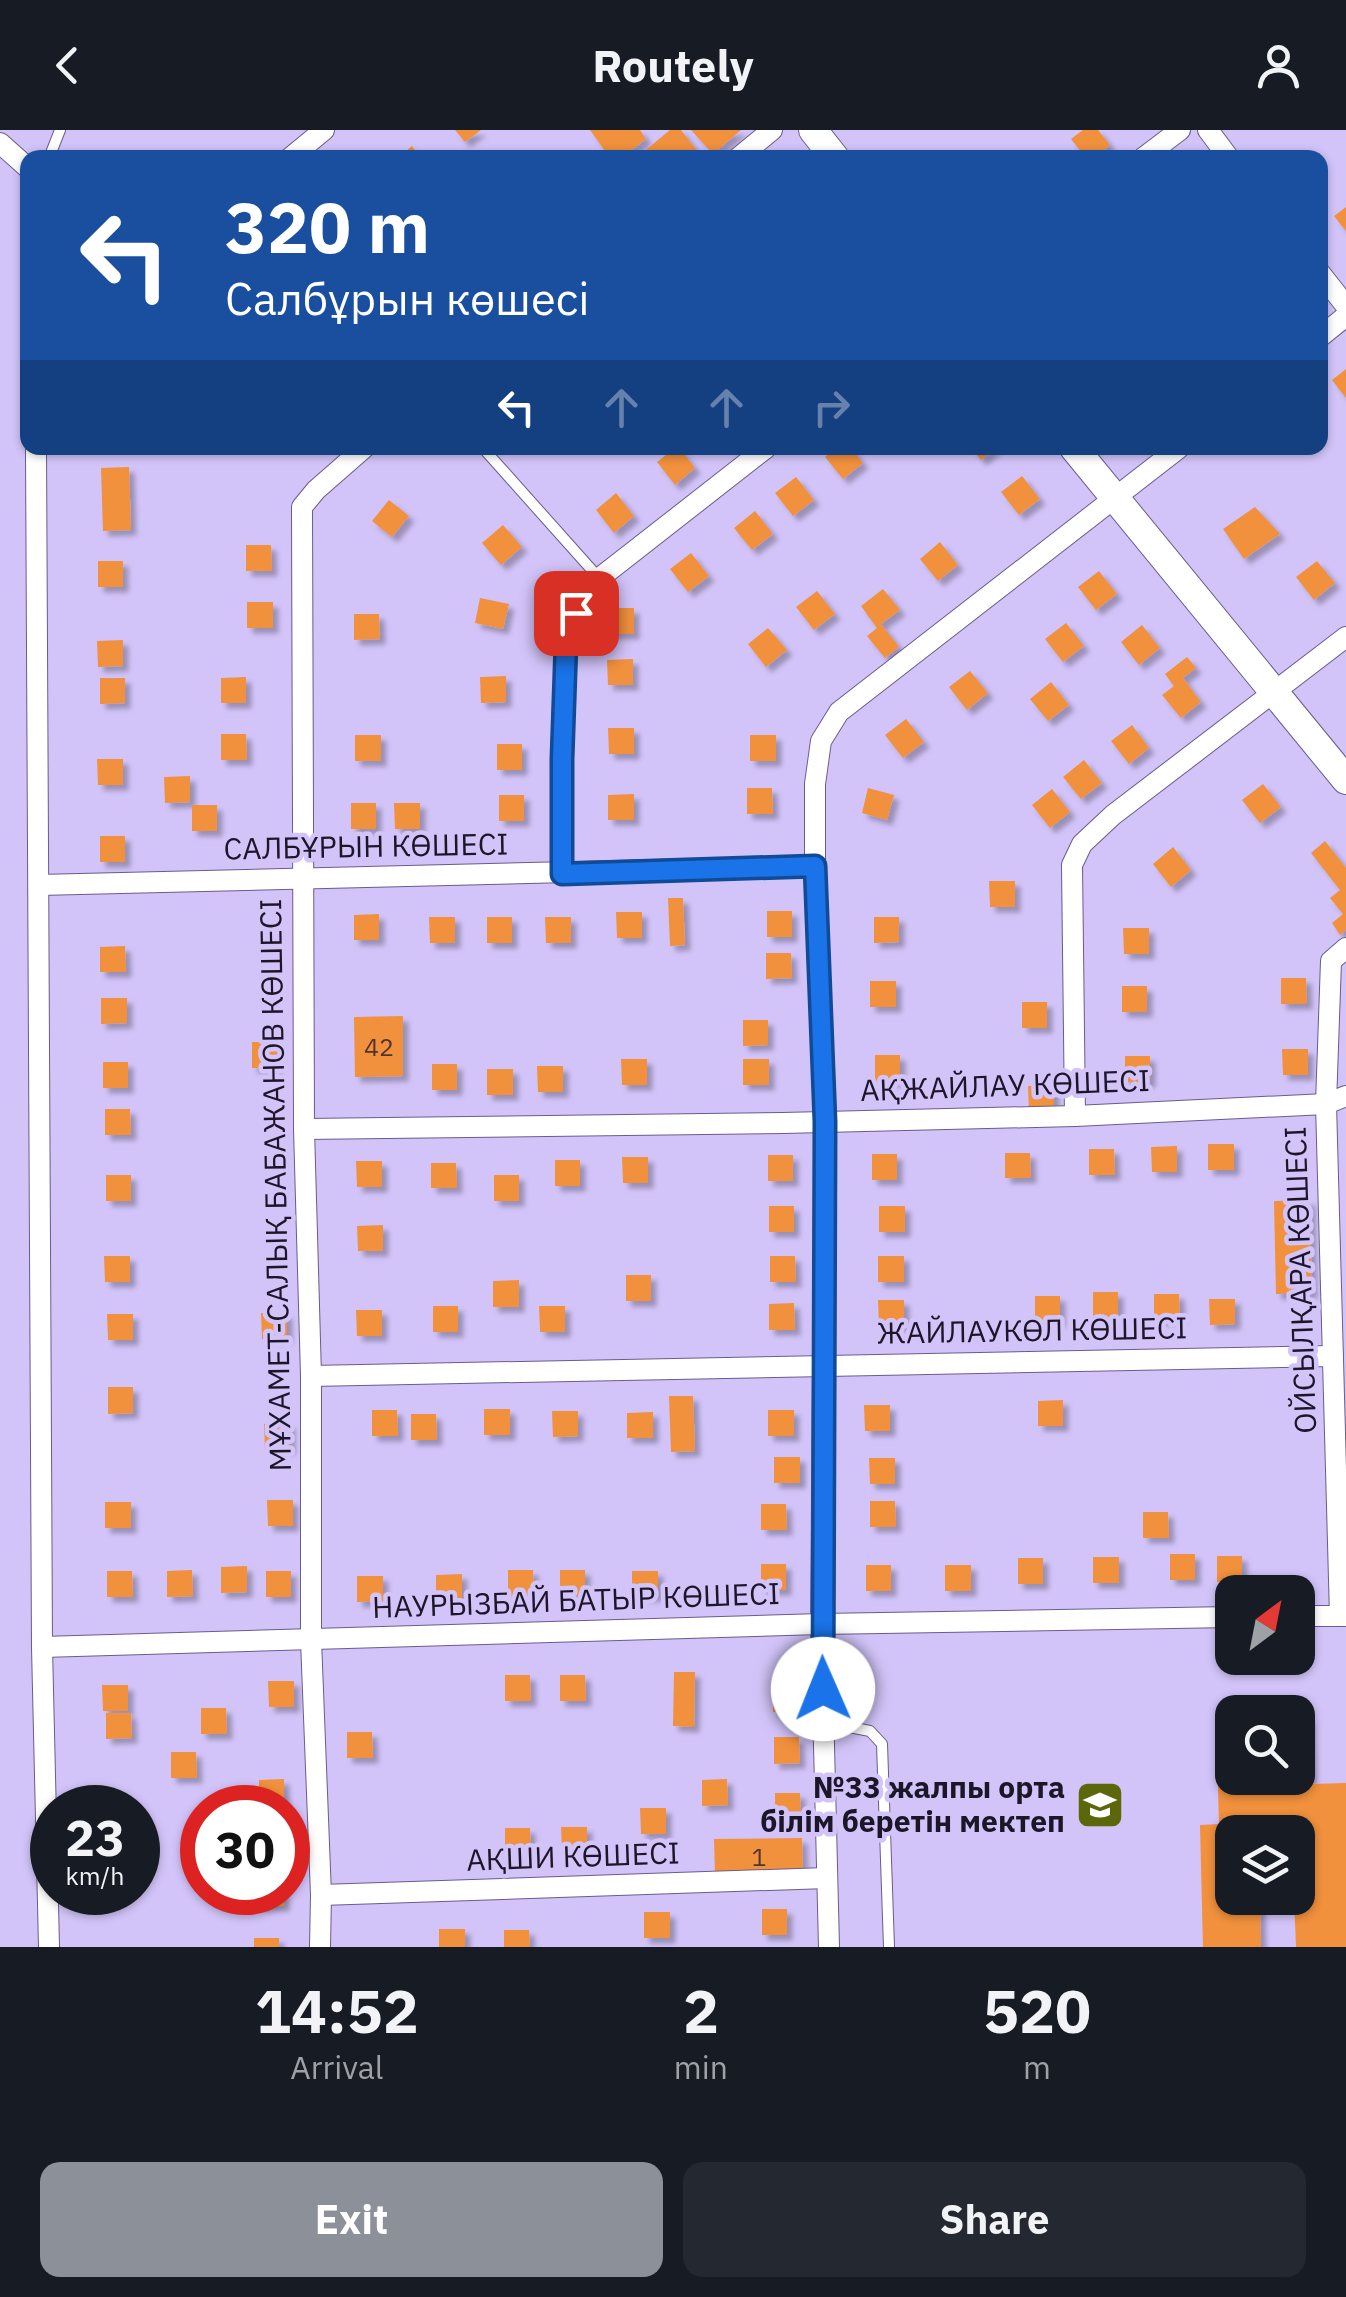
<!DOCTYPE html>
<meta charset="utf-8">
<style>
body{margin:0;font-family:"IBM Plex Sans",sans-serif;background:#242831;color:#f1f3f6;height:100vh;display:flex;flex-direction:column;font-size:38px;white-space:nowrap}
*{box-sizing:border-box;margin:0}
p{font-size:32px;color:#9ea1a6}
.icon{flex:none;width:55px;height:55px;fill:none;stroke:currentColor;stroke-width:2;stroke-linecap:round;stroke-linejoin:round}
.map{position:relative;height:1817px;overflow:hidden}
.drawer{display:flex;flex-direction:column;background:#171b24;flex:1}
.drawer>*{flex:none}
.guide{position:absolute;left:20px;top:20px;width:1308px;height:305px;border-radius:20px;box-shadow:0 2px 8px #0004;background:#1a4fa0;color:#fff;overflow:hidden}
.needle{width:65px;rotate:32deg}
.controls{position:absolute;left:1215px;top:1445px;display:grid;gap:20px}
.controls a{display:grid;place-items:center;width:100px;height:100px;border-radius:20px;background:#171b24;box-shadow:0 2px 8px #0004;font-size:50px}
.speed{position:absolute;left:30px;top:1655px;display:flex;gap:20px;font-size:50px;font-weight:700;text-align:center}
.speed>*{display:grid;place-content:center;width:130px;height:130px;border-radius:50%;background:#171b24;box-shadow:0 2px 8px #0004;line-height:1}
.speed small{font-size:25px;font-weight:400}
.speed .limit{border:15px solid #d22;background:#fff;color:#111}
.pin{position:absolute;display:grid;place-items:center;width:85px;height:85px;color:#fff;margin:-42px;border-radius:20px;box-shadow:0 5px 15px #0006}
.me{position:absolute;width:110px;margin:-55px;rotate:359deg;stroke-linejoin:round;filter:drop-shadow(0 0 8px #0008)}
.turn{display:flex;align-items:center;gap:35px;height:210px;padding:0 40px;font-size:45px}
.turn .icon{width:130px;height:130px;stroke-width:2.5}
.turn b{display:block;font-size:70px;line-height:85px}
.lanes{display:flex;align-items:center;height:95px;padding:0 40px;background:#0003;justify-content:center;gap:50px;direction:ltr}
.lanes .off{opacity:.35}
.eta{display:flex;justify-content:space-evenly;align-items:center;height:170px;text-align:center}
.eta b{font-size:60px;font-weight:700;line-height:70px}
.button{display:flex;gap:20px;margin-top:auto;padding:20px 40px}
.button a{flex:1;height:115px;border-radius:20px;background:#8c9099;color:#fff;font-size:40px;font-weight:700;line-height:115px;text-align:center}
.button a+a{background:#242831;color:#f1f3f6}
header{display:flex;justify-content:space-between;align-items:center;height:130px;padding:0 40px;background:#171b24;font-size:45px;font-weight:700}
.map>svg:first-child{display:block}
.building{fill:#f1903e;filter:url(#shadow)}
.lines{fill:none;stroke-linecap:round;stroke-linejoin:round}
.lane-casing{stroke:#6a5c8b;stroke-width:12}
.street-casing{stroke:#6a5c8b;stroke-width:22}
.secondary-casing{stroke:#6a5c8b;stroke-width:30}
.lane{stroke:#fff;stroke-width:10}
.street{stroke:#fff;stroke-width:20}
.secondary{stroke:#fff;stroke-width:28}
.route-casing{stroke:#114b97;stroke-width:25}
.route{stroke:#1a73e8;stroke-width:18}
.labels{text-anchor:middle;stroke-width:9;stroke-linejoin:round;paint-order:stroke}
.number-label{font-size:25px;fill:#51342e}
.street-label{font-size:30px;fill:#1c1629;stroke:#d2c4f9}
.poi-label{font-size:30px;font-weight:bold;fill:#1c1629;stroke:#d2c4f9;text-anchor:end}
</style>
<header><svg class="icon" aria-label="back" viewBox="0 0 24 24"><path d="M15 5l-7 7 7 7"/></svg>Routely<svg class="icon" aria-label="person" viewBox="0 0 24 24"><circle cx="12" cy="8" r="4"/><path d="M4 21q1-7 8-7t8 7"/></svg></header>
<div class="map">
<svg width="1346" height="1817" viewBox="0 0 1346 1817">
<defs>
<filter id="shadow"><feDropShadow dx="5.5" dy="5.5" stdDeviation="2.5" flood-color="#0004"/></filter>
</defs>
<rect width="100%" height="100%" fill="#d2c4f9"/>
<g class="building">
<path d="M455 0H481L465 12Z"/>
<path d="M590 0H640L646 9 621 28H610Z"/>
<path d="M670 0H681L699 23 693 28H636Z"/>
<path d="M691 0H741L713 24Z"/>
<path d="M1083 0H1098L1110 15 1095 28H1086L1071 9Z"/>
<path d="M412 16 421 28H398Z"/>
<path d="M1346 77V101L1334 86Z"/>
<path d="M1346 239V268L1332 250Z"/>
<path d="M675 318H679L695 338 675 355 657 332Z"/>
<path d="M836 318H851L863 333 843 349 825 327Z"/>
<path d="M971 318H997L981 330Z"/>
<path d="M129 337 131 400 103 401 101 338Z"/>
<path d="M1022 346 1040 369 1019 385 1001 362Z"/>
<path d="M796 347 814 370 793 386 775 363Z"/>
<path d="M616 363 634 386 614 403 596 380Z"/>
<path d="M389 370 409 386 392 407 372 391Z"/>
<path d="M1255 377 1280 404 1244 429 1223 399Z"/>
<path d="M755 381 773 404 752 420 734 398Z"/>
<path d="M503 395 522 417 501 435 482 413Z"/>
<path d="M940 412 958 435 938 451 920 429Z"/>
<path d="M246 415H271L272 441H246Z"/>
<path d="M691 423 709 446 688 462 670 439Z"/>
<rect x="98" y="431" width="25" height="26"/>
<path d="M1317 431 1335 453 1314 470 1296 447Z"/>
<path d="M1099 441 1117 464 1096 480 1078 457Z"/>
<path d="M883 459 900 480 881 494 899 517 885 528 867 506 877 498 861 476Z"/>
<path d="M817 461 835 484 814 500 796 477Z"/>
<path d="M480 468 509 474 503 499 475 493Z"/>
<rect x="247" y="472" width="26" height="26"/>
<rect x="608" y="478" width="26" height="26"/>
<path d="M354 484H379L380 509 354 510Z"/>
<path d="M1066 493 1084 516 1063 532 1045 509Z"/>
<path d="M1142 495 1160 518 1139 535 1121 512Z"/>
<path d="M768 498 787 520 766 537 748 514Z"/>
<path d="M123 510V536L98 537 97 511Z"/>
<path d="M1187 527 1196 538 1183 548 1201 572 1181 588 1162 565 1174 556 1165 544Z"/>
<path d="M633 529V555H608L607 530Z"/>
<path d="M970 541 988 563 967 580 949 557Z"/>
<path d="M506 546V572L481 573 480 547Z"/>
<path d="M246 547V573H221V548Z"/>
<path d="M100 548H125V573L100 574Z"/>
<path d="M1051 552 1069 575 1048 591 1030 569Z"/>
<path d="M906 589 924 612 903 628 885 605Z"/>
<path d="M1132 595 1149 618 1129 634 1111 611Z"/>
<path d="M608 598H634V624H609Z"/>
<path d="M221 604H246L247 630H221Z"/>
<rect x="355" y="605" width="26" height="26"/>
<rect x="750" y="605" width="26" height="26"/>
<rect x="497" y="614" width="25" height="26"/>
<path d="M97 629H123V655H98Z"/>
<path d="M1084 630 1102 653 1081 669 1063 647Z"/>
<path d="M190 646V672L165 673 164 647Z"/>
<path d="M1263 654 1281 677 1260 693 1242 670Z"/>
<path d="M747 658H772L773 684H747Z"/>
<path d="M868 658 894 665 887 690 862 683Z"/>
<path d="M1052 659 1070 682 1050 698 1032 675Z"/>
<path d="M634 664V690H608V665Z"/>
<rect x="499" y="665" width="25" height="26"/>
<rect x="351" y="673" width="25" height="26"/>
<path d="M394 673H420V699H395Z"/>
<rect x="192" y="675" width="25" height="26"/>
<rect x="100" y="706" width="25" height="26"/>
<path d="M1325 711 1346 738V800L1340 805 1332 793 1343 784 1330 768 1340 760 1311 723Z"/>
<path d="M1173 717 1191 740 1171 757 1153 734Z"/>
<path d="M989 751H1015V777H990Z"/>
<path d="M668 768H683L685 815 670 816Z"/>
<rect x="767" y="781" width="25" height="26"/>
<path d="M616 782H642V808H617Z"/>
<path d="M379 784V810H354V785Z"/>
<path d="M429 787H455V813H430Z"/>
<rect x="487" y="787" width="25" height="26"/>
<path d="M545 787H571V813H546Z"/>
<path d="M874 787H899V812L874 813Z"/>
<path d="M1123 798H1149V824H1124Z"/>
<path d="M125 816 126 842H100V817Z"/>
<path d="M766 823H791L792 848 766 849Z"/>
<path d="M1281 848H1306L1307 874H1281Z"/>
<rect x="870" y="851" width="26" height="26"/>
<rect x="1122" y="856" width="25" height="26"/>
<path d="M101 868H127V893L101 894Z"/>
<rect x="1022" y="872" width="25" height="26"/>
<path d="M403 886V946L355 947 354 887Z"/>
<path d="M743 890H768V915L743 916Z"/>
<rect x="252" y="912" width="25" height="26"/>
<path d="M1282 919H1308V945H1283Z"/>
<rect x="875" y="925" width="25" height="26"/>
<rect x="1125" y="926" width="25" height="26"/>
<path d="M621 929H647V955H622Z"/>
<rect x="743" y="929" width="26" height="26"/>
<rect x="103" y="932" width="25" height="26"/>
<rect x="432" y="934" width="25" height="26"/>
<path d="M537 936H563V962H538Z"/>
<rect x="487" y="939" width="26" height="26"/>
<path d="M1028 956H1054V981L1029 982Z"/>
<path d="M105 979H130L131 1005H105Z"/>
<rect x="1208" y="1014" width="26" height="26"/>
<path d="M1177 1016V1042H1152L1151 1017Z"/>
<path d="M1089 1019H1114L1115 1045H1089Z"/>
<path d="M1005 1023H1030L1031 1048H1005Z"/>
<rect x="872" y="1024" width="25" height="26"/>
<rect x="768" y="1025" width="25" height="26"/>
<path d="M622 1027H648V1053H623Z"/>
<rect x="555" y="1030" width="25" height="26"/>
<path d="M356 1031H382V1057H357Z"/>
<path d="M431 1033H456L457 1058H431Z"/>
<rect x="106" y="1045" width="25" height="26"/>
<rect x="494" y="1045" width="25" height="26"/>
<path d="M1310 1070 1312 1163 1276 1164 1274 1071Z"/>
<rect x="769" y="1076" width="25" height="26"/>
<rect x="879" y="1076" width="26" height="26"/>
<path d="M383 1095V1121H358L357 1096Z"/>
<path d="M104 1126H130V1152H105Z"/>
<path d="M770 1126H795L796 1152H770Z"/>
<rect x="878" y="1126" width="26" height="26"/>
<rect x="626" y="1145" width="25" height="26"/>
<path d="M519 1150V1177H493V1151Z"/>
<rect x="1093" y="1162" width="25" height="26"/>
<path d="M1154 1164H1179L1180 1190H1154Z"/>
<rect x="1035" y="1166" width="25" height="26"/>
<path d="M1209 1169H1235V1194L1210 1195Z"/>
<path d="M878 1170H904V1196H879Z"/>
<path d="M794 1173 795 1200H769V1174Z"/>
<rect x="433" y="1176" width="25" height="26"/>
<path d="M539 1176H565V1202H540Z"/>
<path d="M356 1180H382V1206H357Z"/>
<path d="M261 1183H287V1208L262 1209Z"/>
<path d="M107 1184H133V1210H108Z"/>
<path d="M108 1257H133V1283L108 1284Z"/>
<path d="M669 1266H693L695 1321 671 1322Z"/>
<path d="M1063 1270V1296H1038V1271Z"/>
<path d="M864 1275H890V1301H865Z"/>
<rect x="484" y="1279" width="26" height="26"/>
<path d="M372 1280H397L398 1306H372Z"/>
<rect x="768" y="1280" width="26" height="26"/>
<path d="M552 1281H578V1306L553 1307Z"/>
<path d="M653 1282V1308H627V1283Z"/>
<path d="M411 1284H436L437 1310H411Z"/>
<path d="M290 1293V1319L265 1320 264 1294Z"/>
<rect x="774" y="1327" width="26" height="26"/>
<path d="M869 1328H895V1354H870Z"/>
<path d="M267 1370H293V1396H268Z"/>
<path d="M870 1371H895L896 1397H870Z"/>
<rect x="105" y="1372" width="26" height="26"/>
<path d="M761 1374H786L787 1400H761Z"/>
<path d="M1143 1382H1168L1169 1408H1143Z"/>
<rect x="1170" y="1424" width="25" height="26"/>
<rect x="1217" y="1426" width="25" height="26"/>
<rect x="1093" y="1427" width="26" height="26"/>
<rect x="1018" y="1428" width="25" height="26"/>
<rect x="761" y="1434" width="25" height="26"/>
<rect x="866" y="1435" width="25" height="26"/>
<rect x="945" y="1435" width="26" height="26"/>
<path d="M247 1436V1462L221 1463V1437Z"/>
<path d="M192 1440 193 1466 167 1467V1441Z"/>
<path d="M508 1440H533L534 1466H508Z"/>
<rect x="560" y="1440" width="25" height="26"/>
<path d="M107 1441H132L133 1467H107Z"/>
<rect x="266" y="1441" width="25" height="26"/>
<path d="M632 1441H658V1466L632 1467Z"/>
<path d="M462 1444V1470H436V1445Z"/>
<path d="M357 1446H383V1471L357 1472Z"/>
<path d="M674 1542H695L694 1597 673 1596Z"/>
<path d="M505 1545H530L531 1571H505Z"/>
<path d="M560 1545H585L586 1571H560Z"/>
<path d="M268 1551H294V1577H269Z"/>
<path d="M102 1555H128V1581H103Z"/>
<path d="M773 1556H798L799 1582H773Z"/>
<path d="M201 1578H226L227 1604H201Z"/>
<path d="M106 1583H131L132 1608 106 1609Z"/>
<path d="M1298 1587H1309L1311 1654 1346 1653V1817H1296L1294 1768H1298V1702H1232V1768H1260L1261 1817H1203L1200 1695 1219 1694 1216 1590 1232 1589V1648H1298Z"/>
<path d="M347 1602H372L373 1628H347Z"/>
<path d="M774 1607H799L800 1633 774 1634Z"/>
<path d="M171 1622H196L197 1648H171Z"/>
<path d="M284 1649V1675H259V1650Z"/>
<path d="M727 1649 728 1675 702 1676V1650Z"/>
<path d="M775 1663H800L801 1689H775Z"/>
<path d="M640 1678H666V1704H641Z"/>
<path d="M561 1697H587V1723H562Z"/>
<path d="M505 1698H530L531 1723H505Z"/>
<path d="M802 1708 803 1744 715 1745 714 1709Z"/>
<rect x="258" y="1762" width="26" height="14"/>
<rect x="762" y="1779" width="25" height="26"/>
<rect x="644" y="1782" width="26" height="26"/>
<rect x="439" y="1799" width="26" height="18"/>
<path d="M504 1800H529L530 1817H504Z"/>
<rect x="254" y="1808" width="25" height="9"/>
</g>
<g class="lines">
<g class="lane-casing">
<g id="lane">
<path d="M49 28 60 0"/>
<path d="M483 318 599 448"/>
<path d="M823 1592 870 1601 882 1614 889 1817"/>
</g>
</g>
<g class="street-casing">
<g id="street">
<path d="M1208 0 1229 28"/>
<path d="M0 13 28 38"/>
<path d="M290 28 324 0"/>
<path d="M738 28 772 0"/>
<path d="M1143 28 1180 0"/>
<path d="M1320 143 1346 176"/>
<path d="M1320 207 1346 186"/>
<path d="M36 318 42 1517 49 1817"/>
<path d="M561 744V629L566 513 583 461 766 318"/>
<path d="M39 755 815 736"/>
<path d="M1075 986 1072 735 1082 714 1113 685 1346 507"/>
<path d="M304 999 783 993 1075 986 1326 974 1346 966"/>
<path d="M311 1246 1333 1226"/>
<path d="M1298 1486H1346"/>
<path d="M1340 1486 1326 974 1331 831 1346 818"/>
<path d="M42 1517 821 1494 1232 1487"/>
<path d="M321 1765 827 1748"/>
<path d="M320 1817 321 1765 311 1510V1246L304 999 302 377 316 360 364 318"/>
<path d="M829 1817 821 1494 825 991 815 736V654L821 611 839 582 1179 318"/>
</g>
</g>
<g class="secondary-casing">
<g id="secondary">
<path d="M813 0 835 28"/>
<path d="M1074 318 1346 650"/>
</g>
</g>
<use href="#lane" class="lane"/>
<use href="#street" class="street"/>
<use href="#secondary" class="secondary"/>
</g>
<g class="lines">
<g class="route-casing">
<path id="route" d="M576 483 566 513 562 629V744L815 736 825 992 823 1559"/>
</g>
<use href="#route" class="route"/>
</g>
<defs>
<g id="school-square" transform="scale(2.5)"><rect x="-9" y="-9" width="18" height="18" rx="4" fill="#5c670b" stroke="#d2c4f9"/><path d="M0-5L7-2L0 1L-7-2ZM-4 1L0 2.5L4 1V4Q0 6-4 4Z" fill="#fff"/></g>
</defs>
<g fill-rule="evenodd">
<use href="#school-square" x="1100" y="1675"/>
</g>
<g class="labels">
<g class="number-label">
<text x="379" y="926">42</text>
<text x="759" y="1736">1</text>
</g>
<g class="street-label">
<text transform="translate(366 717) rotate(-1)" y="10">САЛБҰРЫН КӨШЕСІ</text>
<text transform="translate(1005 956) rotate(-2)" y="10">АҚЖАЙЛАУ КӨШЕСІ</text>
<text transform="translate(276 1055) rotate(-91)" y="10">МҰХАМЕТ-САЛЫҚ БАБАЖАНОВ КӨШЕСІ</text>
<text transform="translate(1301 1150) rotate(-92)" y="10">ОЙСЫЛҚАРА КӨШЕСІ</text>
<text transform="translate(1032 1201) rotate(-1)" y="10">ЖАЙЛАУКӨЛ КӨШЕСІ</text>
<text transform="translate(576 1471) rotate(-2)" y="10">НАУРЫЗБАЙ БАТЫР КӨШЕСІ</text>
<text transform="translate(573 1727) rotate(-2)" y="10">АҚШИ КӨШЕСІ</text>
</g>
<g class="poi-label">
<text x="1065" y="1668">№33 жалпы орта<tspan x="1065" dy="34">білім беретін мектеп</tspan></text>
</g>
</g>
</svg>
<div class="controls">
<a><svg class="needle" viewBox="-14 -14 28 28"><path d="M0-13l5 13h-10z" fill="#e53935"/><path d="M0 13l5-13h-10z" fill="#9ea1a6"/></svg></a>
<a><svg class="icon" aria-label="search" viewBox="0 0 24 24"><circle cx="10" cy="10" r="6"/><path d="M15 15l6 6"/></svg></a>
<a><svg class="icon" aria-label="layers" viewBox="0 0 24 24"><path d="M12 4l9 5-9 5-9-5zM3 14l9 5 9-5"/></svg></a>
</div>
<div class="speed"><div>23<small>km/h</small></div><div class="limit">30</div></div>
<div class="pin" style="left:576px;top:483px;background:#d93025"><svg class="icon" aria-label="arrive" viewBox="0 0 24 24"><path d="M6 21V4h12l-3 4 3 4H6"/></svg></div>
<svg class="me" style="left:823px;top:1559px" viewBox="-20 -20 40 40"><circle r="19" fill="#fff"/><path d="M0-13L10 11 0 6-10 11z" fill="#1a73e8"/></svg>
<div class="guide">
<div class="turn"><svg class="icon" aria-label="left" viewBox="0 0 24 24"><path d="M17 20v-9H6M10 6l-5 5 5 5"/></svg><div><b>320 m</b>Салбұрын көшесі</div></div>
<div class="lanes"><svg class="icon" aria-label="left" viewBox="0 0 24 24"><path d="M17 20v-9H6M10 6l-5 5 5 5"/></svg><svg class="icon off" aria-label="ahead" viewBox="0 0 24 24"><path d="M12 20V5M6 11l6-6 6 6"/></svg><svg class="icon off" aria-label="ahead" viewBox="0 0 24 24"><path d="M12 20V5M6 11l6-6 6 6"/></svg><svg class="icon off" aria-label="right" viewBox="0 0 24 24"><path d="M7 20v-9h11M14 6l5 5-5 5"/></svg></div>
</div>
</div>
<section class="drawer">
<div class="eta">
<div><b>14:52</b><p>Arrival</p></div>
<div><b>2</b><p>min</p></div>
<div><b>520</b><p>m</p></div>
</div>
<div class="button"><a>Exit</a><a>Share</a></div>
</section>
